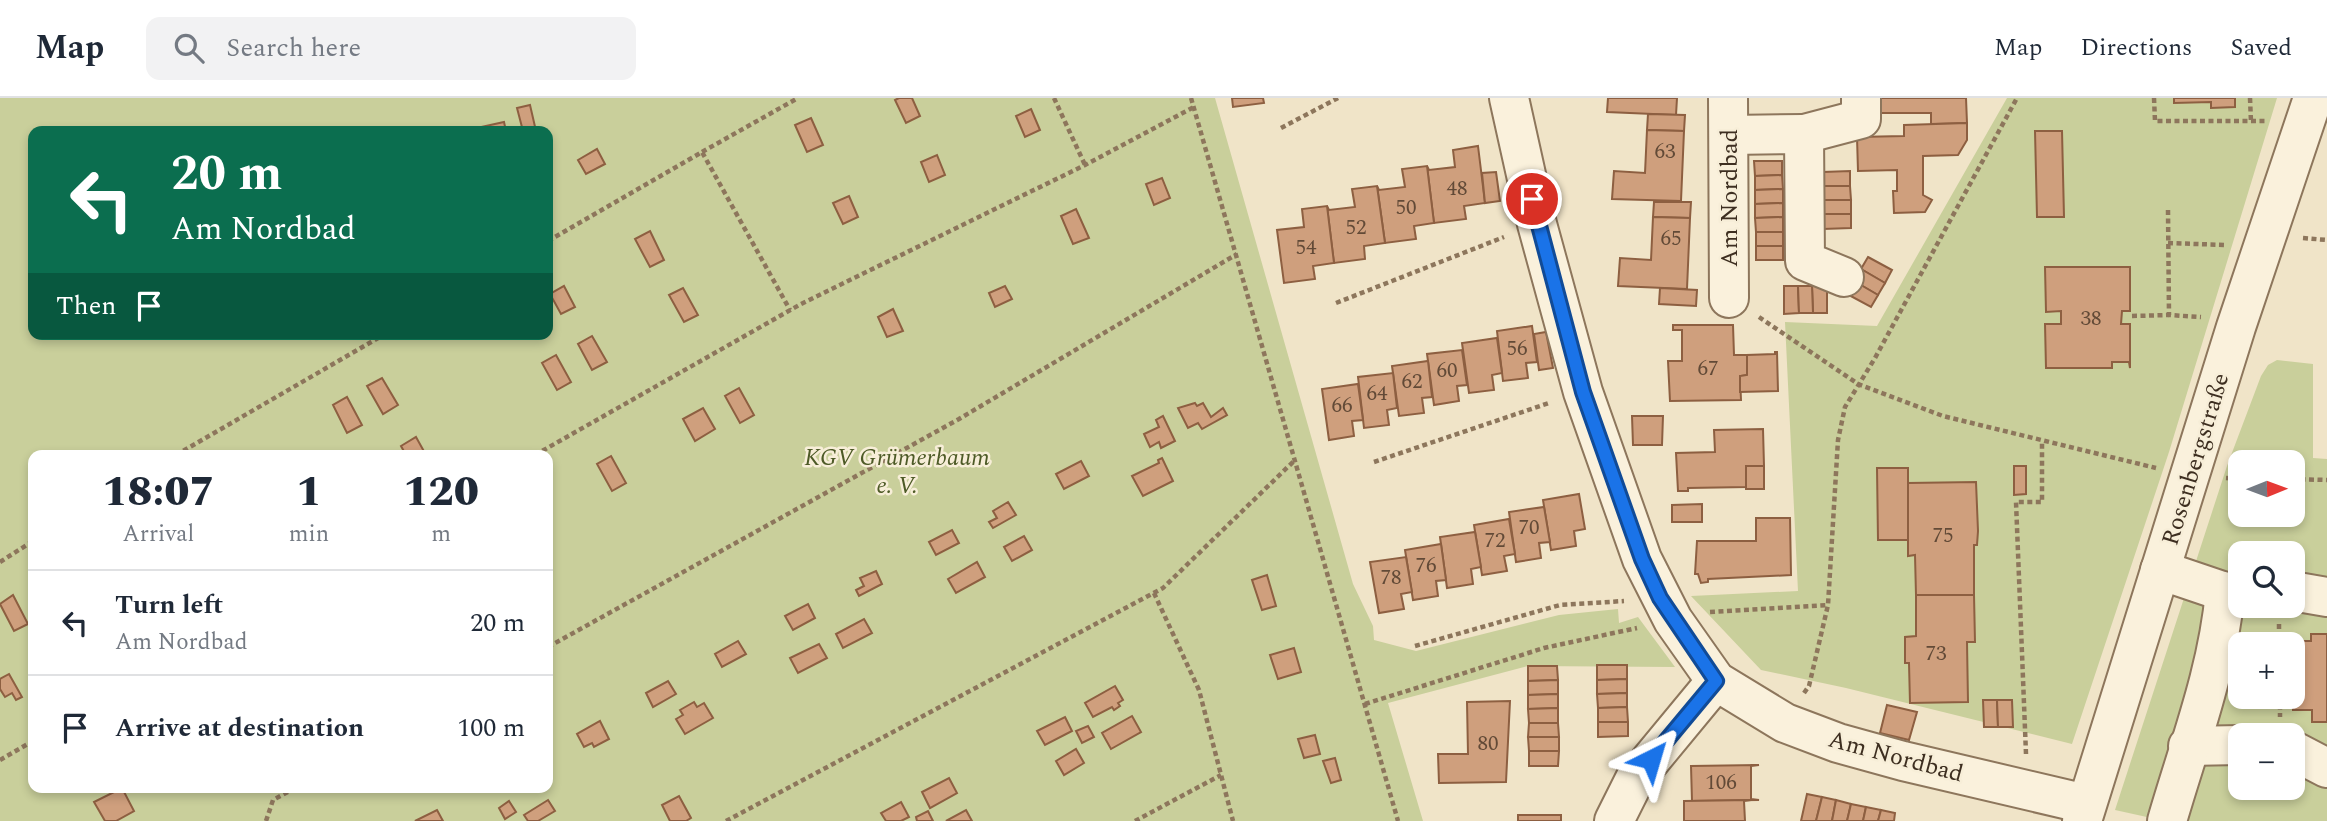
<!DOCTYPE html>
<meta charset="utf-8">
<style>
body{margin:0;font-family:Spectral,serif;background:#f2f2f3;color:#1f2937;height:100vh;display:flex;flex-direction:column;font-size:26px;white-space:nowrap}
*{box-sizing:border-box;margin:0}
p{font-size:23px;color:#747a83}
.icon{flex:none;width:38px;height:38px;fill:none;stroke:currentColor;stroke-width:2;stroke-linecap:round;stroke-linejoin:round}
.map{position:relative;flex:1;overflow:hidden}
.side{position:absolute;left:28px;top:352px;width:525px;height:343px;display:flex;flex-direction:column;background:#fff;border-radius:14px;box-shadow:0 4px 10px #0003}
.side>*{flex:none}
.top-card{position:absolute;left:28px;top:28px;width:525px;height:214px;border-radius:14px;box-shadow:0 4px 10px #0003;background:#0b6e4f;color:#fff;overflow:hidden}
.needle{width:46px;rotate:89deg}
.fabs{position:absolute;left:2228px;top:352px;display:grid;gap:14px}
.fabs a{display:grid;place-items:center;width:77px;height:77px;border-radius:14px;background:#fff;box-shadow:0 4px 10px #0003;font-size:35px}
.pin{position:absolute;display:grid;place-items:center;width:60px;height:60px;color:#fff;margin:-30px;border:4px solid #fff;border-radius:50%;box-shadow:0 2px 7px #0007}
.me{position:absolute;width:77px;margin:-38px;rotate:40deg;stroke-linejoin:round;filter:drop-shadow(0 0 5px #0008)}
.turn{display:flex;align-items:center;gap:24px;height:147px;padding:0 28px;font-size:32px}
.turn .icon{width:91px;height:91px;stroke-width:2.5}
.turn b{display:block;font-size:49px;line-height:60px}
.then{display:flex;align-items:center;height:66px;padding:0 28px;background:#0003;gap:14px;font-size:26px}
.eta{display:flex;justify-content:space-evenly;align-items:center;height:119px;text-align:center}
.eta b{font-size:42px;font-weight:800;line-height:49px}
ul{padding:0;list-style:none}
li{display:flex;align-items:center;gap:21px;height:105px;padding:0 28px;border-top:2px solid #e0e1e3}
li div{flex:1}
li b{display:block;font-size:26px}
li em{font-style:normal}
header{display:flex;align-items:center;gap:42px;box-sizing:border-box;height:98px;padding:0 35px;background:#fff;border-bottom:2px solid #e0e1e3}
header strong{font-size:33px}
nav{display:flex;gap:38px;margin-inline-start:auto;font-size:24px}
.search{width:490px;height:63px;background:#f2f2f3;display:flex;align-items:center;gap:18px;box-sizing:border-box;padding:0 24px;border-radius:14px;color:#747a83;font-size:26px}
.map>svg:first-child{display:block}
.green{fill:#c9cf9b;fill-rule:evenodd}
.building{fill:#cf9f7d;stroke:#8d5f41;stroke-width:2}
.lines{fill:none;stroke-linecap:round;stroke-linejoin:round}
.minor-casing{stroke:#8d765c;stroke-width:42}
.path{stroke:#8d765c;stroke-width:4.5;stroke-dasharray:5 3.5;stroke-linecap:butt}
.minor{stroke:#faf1dc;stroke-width:38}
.route-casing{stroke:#114b97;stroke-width:18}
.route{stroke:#1a73e8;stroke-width:12}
.labels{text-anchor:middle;stroke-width:5;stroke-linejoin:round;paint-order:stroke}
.number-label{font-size:21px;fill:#624a37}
.street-label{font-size:24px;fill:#3d2e20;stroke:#f7eed8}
.park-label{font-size:24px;font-style:italic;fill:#4d5a26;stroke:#f7eed8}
</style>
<header>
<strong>Map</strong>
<div class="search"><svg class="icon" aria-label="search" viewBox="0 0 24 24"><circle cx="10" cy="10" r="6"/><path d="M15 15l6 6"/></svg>Search here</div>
<nav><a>Map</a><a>Directions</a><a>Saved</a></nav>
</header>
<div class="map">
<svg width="2327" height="723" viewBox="0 0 2327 723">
<rect width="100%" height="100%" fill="#f0e4c8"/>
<g class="green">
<path d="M0 0H1215L1353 486 1373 528 1374 542 1416 553 1559 517 1618 511 1619 525 1638 519 1675 569 1528 568 1388 605 1423 723H0ZM33 33H548V236H33ZM33 357H548V690H33Z"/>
<path d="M2007 0H2277L2169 354 2072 646 1846 590 1761 572 1691 498 1798 493 1785 224 1877 228Z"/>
<path d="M2277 262 2313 266V360L2327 361V723H2165L2115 712 2227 368 2261 278 2268 267ZM2240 364H2292V416H2240ZM2240 455H2292V508H2240ZM2240 546H2292V598H2240ZM2240 637H2292V690H2240Z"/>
</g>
<g class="building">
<path d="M899 0H912L920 18 906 25 895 2Z"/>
<path d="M1232 0H1263L1264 5 1233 9Z"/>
<path d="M1608 0H1677L1676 17 1607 14Z"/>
<path d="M1873 0H1966L1967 25 1931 26V15H1874Z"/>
<path d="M2174 0H2235V9L2211 10V4L2174 5Z"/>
<path d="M530 7 536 33H523L517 10Z"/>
<path d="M1031 11 1040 32 1025 39 1016 18Z"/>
<path d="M1648 16 1685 17 1684 33 1647 32Z"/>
<path d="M811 20 823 47 807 54 795 27Z"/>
<path d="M504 24 506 33H481V29Z"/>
<path d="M1967 25V42L1958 57 1923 58V97L1932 102 1925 114 1894 115 1893 93H1897V72L1858 73 1857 39 1904 38V27Z"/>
<path d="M1647 32 1684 33 1681 103 1612 101 1614 73 1645 75Z"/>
<path d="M2035 33H2062L2064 119H2037Z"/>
<path d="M1478 48 1485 105 1464 108 1466 121 1434 125 1427 68 1429 72 1455 69 1453 52Z"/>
<path d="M597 51 605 66 586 76 578 62Z"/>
<path d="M937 57 945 77 929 84 921 64Z"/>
<path d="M1754 63H1782V77L1755 78Z"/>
<path d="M1427 68 1434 125 1414 128 1416 141 1385 145 1377 88 1379 92 1405 89 1402 71Z"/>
<path d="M1850 73V88H1823V74Z"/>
<path d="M1496 74 1500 103 1485 105 1482 75Z"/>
<path d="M1782 77 1783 91 1755 92V78Z"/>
<path d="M1162 80 1170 100 1154 107 1146 86Z"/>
<path d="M1377 88 1385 145 1364 148 1365 161 1334 165 1327 108 1329 112 1355 109 1352 91Z"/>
<path d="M1823 88H1850L1851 102H1823Z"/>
<path d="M1783 91V105L1755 106V92Z"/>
<path d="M849 98 858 119 843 126 833 105Z"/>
<rect x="1823" y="102" width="28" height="14"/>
<path d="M1654 104H1691L1690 120 1653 119Z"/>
<path d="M1783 105V119L1755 120V106Z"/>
<path d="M1327 108 1334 165 1313 168 1315 181 1284 185 1277 132 1304 129 1302 111Z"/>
<path d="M1076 111 1089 140 1073 146 1061 118Z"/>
<path d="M1823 116H1851V130L1823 131Z"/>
<path d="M1653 119 1690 120 1687 191 1618 188 1620 160 1651 162Z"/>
<path d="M1783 119V134H1756L1755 120Z"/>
<path d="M650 133 664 162 650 169 635 141Z"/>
<rect x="1756" y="134" width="27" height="14"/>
<rect x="1756" y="148" width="27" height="14"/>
<path d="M1868 159 1892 172 1885 185 1861 171Z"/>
<path d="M2045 169H2130V213H2122L2121 226H2130V270L2129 264H2112V270H2046L2045 226H2061V213L2046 214Z"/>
<path d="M1861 171 1885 185 1878 197 1854 183Z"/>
<path d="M1854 183 1878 197 1871 209 1847 196Z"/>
<path d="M1827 187V215H1813L1812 188Z"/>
<path d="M564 188 575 209 561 216 550 196Z"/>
<path d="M1005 188 1012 201 995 209 989 195Z"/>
<path d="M1784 188H1798L1799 215 1784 216Z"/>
<path d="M1798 188H1812L1813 215H1799Z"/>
<path d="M683 190 698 217 684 224 669 197Z"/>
<path d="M1660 190 1697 192 1696 208 1659 206Z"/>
<path d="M893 211 903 233 887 239 878 219Z"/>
<path d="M1673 227H1733L1734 257H1747V277L1740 278 1741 302 1670 303 1668 263H1682V232H1673Z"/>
<path d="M1532 228 1537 264 1526 265 1528 280 1503 283 1497 233Z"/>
<path d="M1546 234 1553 270 1539 272 1534 236Z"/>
<path d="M592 238 607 264 592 272 578 246Z"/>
<path d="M1497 240 1502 275 1492 277 1494 292 1469 295 1462 245Z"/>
<path d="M1462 252 1467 287 1457 288 1459 303 1434 307 1427 256Z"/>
<path d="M1775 254H1777L1778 293 1740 294V278L1747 277V257L1775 256Z"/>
<path d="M556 257 571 284 557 292 542 265Z"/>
<path d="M1428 263 1432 299 1422 300 1424 315 1399 318 1392 268Z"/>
<path d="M1393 275 1397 310 1387 312 1389 327 1364 330 1358 279Z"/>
<path d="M382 280 398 307 383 316 367 288Z"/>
<path d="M1358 286 1363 322 1352 323 1354 338 1329 342 1322 291Z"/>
<path d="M739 290 754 317 740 325 725 298Z"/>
<path d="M347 299 362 327 347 335 333 307Z"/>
<path d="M1195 305 1197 308 1203 305 1211 319 1223 310 1227 317 1202 331 1198 325 1188 330 1178 310Z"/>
<path d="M703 310 715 331 695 343 683 321Z"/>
<path d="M1163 318 1175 343 1161 350 1159 344 1150 349 1144 336 1159 329 1156 322Z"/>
<path d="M1632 318H1663L1662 347H1633Z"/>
<path d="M1763 331 1764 368H1746L1747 389 1688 390V393H1678L1676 355 1715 354 1714 332Z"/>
<path d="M416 339 426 357H406L401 348Z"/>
<path d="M611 358 626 385 612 393 597 366Z"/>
<path d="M1162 360 1173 383 1143 398 1132 378 1159 365 1158 362Z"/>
<path d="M1081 363 1089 378 1064 391 1056 376Z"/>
<rect x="1746" y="368" width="18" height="23"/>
<path d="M2014 368H2026V396L2014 397Z"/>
<path d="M1877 370H1908V442H1878Z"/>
<path d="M1976 384 1978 433 1977 447H1974V497H1916L1915 457 1908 458V385Z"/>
<path d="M1579 396 1585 431 1574 433 1576 448 1551 452 1543 402Z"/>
<path d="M1008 404 1016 417 993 430 989 424 997 420 993 413Z"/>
<path d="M1702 406V424H1672V407Z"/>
<path d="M1544 409 1550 444 1539 445 1541 460 1516 464 1509 414Z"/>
<path d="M1756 420H1790L1791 477 1708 481V484L1701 485 1698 476H1695L1697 443H1756Z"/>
<path d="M1509 421 1515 456 1504 458 1507 473 1482 477 1474 427Z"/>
<path d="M952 432 959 445 936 457 929 444Z"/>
<path d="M1475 434 1481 469 1471 471 1473 486 1447 490 1440 439Z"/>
<path d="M1024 438 1032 452 1012 463 1004 449Z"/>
<path d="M1441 446 1446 482 1436 483 1438 498 1413 502 1405 452Z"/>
<path d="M1406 459 1412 494 1401 496 1404 511 1379 515 1370 464Z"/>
<path d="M977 464 985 479 956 495 948 481Z"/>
<path d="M876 473 882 486 859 498 856 492 864 488 860 480Z"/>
<path d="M1267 477 1276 508 1262 512 1252 482Z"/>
<path d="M13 497 28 526 14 533 0 506Z"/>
<path d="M1916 497H1974L1975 544H1967L1968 604 1910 605 1909 565H1905V539L1916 538Z"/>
<path d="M808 506 815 520 793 532 785 518Z"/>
<path d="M864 521 872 535 843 550 836 536Z"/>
<path d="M2311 536H2327V624H2312V612H2293L2292 543H2311Z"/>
<path d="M738 543 746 556 722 569 715 556Z"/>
<path d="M819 546 827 560 798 575 790 560Z"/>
<path d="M1294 550 1301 574 1278 581 1270 557Z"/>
<path d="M1597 567H1627V581L1597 582Z"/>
<path d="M1528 568H1557L1558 582 1528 583Z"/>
<path d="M9 576 22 599 16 602 12 595 5 599 0 591V581Z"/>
<path d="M1627 581V595L1597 596V582Z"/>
<path d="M1558 582V596L1528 597V583Z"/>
<path d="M668 583 676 596 653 609 646 595Z"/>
<path d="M1115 588 1123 602 1118 605 1120 608 1114 612 1112 609 1093 619 1085 605Z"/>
<path d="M1627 595V609L1598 610 1597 596Z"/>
<path d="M1558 596V610L1528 611V597Z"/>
<path d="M1983 602H1997L1998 629H1984Z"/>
<path d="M1997 602H2012L2013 629H1998Z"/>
<path d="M1510 603 1506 684 1439 685 1438 656H1468L1467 604Z"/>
<path d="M694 604 697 609 704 605 713 620 685 636 676 621 683 617 680 612Z"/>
<path d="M1887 607 1917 614 1909 642 1880 635Z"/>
<path d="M1627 609 1628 624H1598V610Z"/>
<path d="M1558 610V625H1529L1528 611Z"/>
<path d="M1132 618 1141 634 1111 651 1102 635Z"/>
<path d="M1065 619 1072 633 1045 647 1037 633Z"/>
<path d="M600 623 609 641 594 649 592 645 584 649 577 636Z"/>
<path d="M1598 624H1628V638L1598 639Z"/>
<path d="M1529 625H1558L1559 639H1528Z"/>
<path d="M1088 628 1094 639 1082 645 1076 633Z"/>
<path d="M1315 637 1320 656 1304 660 1298 641Z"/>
<path d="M1528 639H1559V653H1529Z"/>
<path d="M1076 651 1084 665 1064 677 1056 663Z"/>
<path d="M1529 653H1559L1558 668H1529Z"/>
<path d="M1335 660 1341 682 1331 685 1323 663Z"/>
<path d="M1759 667 1751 668V701L1759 702 1692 703 1691 668Z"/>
<path d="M949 680 957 695 930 710 922 694Z"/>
<path d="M122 690 134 713 116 723H105L94 704Z"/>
<path d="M1807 696 1822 699 1816 723H1801Z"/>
<path d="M679 698 691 720 686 723H670L662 707Z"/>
<path d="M1822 699 1836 702 1832 723H1816Z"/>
<path d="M548 702 555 713 538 723H528L524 717Z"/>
<path d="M1751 702 1744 703 1745 723H1684V703Z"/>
<path d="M1836 702 1851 706 1847 723H1832Z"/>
<path d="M509 703 516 714 505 721 499 710Z"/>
<path d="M901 704 909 719 901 723H886L881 715Z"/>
<path d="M1851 706 1866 709 1863 723H1847Z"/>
<path d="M1866 709 1881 712 1878 723H1863Z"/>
<path d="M437 712 443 723H415Z"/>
<path d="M966 712 972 723H946Z"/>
<path d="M1881 712 1895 715 1894 723H1878Z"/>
<path d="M928 713 933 723H917L916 719Z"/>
<rect x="1518" y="717" width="43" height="6"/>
</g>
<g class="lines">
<g class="minor-casing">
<g id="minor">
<path d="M1509 0 1537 126 1583 294 1642 461 1673 522 1716 583 1785 625 1838 645 1903 663 2086 706"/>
<path d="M1728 0 1729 200"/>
<path d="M1804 36 1861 21V0"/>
<path d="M1729 37 1804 36 1805 163 1844 179"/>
<path d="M2160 472 2225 494 2240 493"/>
<path d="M2292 493 2327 499"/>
<path d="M2188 648 2240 647"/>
<path d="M2292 652 2327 670"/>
<path d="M1614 723 1635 681 1716 583"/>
<path d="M2082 723 2236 229 2313 0"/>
<path d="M2167 723C2189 647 2218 573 2225 494"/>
</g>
</g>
<g class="path">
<path d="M1054 0 1085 67"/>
<path d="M1191 0 1398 723"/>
<path d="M2154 0 2155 23H2267"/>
<path d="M2250 0 2251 24"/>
<path d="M1281 30 1338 0"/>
<path d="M702 54 798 0"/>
<path d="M2168 112 2169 217 2201 219"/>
<path d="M2303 140 2327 142"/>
<path d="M548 143 702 54 790 212"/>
<path d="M2168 145 2226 147"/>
<path d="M1336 205 1504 139"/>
<path d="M2132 218 2169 217"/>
<path d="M1759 219 1858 286 1943 318 2156 370"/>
<path d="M176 357 385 236"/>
<path d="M535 357 801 206 1085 67 1194 9"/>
<path d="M1374 364 1549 305"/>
<path d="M2226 380 2240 381"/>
<path d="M2292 381 2327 382"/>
<path d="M2279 455V446"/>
<path d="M0 464 33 443"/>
<path d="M1154 495 1199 592 1233 723"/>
<path d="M1710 514 1828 507"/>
<path d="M2279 526V546"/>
<path d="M1415 548 1560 507 1624 503"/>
<path d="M548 549 959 321 1237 156"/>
<path d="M1804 595 1809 588 1828 507 1838 342 1845 309 1875 260 2017 0"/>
<path d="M2280 598V619"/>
<path d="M1365 606 1544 550 1637 530"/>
<path d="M2026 656 2016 404H2042V344"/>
<path d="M0 662 33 643"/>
<path d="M266 723 273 702 295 690"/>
<path d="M726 723 1163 490 1295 362"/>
<path d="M1135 723 1221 677"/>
</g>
<use href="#minor" class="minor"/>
</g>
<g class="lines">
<g class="route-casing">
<path id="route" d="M1532 101 1583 294 1642 461 1660 500 1716 583 1651 661"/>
</g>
<use href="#route" class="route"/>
</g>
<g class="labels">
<g class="number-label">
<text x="1665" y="60">63</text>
<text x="1457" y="97">48</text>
<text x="1406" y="116">50</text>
<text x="1356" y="136">52</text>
<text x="1671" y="147">65</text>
<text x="1306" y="156">54</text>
<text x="2091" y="227">38</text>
<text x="1517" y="257">56</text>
<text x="1708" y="277">67</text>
<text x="1447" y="279">60</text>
<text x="1412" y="290">62</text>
<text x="1377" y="302">64</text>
<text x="1342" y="314">66</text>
<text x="1529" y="436">70</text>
<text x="1943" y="444">75</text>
<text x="1495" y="449">72</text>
<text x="1426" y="474">76</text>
<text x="1391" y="486">78</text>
<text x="1936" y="562">73</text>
<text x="1488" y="652">80</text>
<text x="1721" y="691">106</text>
</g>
<g class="street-label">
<text transform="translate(1729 100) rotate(-90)" y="8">Am Nordbad</text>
<text transform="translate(2195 361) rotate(-73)" y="8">Rosenbergstraße</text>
<text transform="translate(1896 658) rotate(15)" y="8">Am Nordbad</text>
</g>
<g class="park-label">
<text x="897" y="367">KGV Grümerbaum<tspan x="897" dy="28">e. V.</tspan></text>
</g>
</g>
</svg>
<div class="fabs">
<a><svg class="needle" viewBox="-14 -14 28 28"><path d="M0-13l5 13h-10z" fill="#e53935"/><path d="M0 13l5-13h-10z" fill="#747a83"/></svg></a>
<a><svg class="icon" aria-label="search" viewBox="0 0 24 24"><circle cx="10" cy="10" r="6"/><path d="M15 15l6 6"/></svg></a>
<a>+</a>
<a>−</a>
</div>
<div class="pin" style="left:1532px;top:101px;background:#d93025"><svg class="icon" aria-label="arrive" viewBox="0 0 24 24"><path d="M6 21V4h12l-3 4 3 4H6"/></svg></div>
<svg class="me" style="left:1651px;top:661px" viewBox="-20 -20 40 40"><path d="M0-17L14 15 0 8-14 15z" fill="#1a73e8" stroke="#fff" stroke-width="4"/></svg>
<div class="top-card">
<div class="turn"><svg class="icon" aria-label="left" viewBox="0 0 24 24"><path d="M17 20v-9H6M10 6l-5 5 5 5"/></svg><div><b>20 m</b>Am Nordbad</div></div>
<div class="then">Then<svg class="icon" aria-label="arrive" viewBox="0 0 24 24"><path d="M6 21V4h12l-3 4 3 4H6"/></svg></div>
</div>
<section class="side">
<div class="eta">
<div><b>18:07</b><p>Arrival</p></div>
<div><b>1</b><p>min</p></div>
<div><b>120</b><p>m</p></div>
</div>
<ul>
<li><svg class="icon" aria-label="left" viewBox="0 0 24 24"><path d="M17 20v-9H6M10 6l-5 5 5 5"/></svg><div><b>Turn left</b><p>Am Nordbad</p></div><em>20 m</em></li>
<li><svg class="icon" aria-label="arrive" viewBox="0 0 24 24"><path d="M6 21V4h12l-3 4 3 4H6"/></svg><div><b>Arrive at destination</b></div><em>100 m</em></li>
</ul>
</section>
</div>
